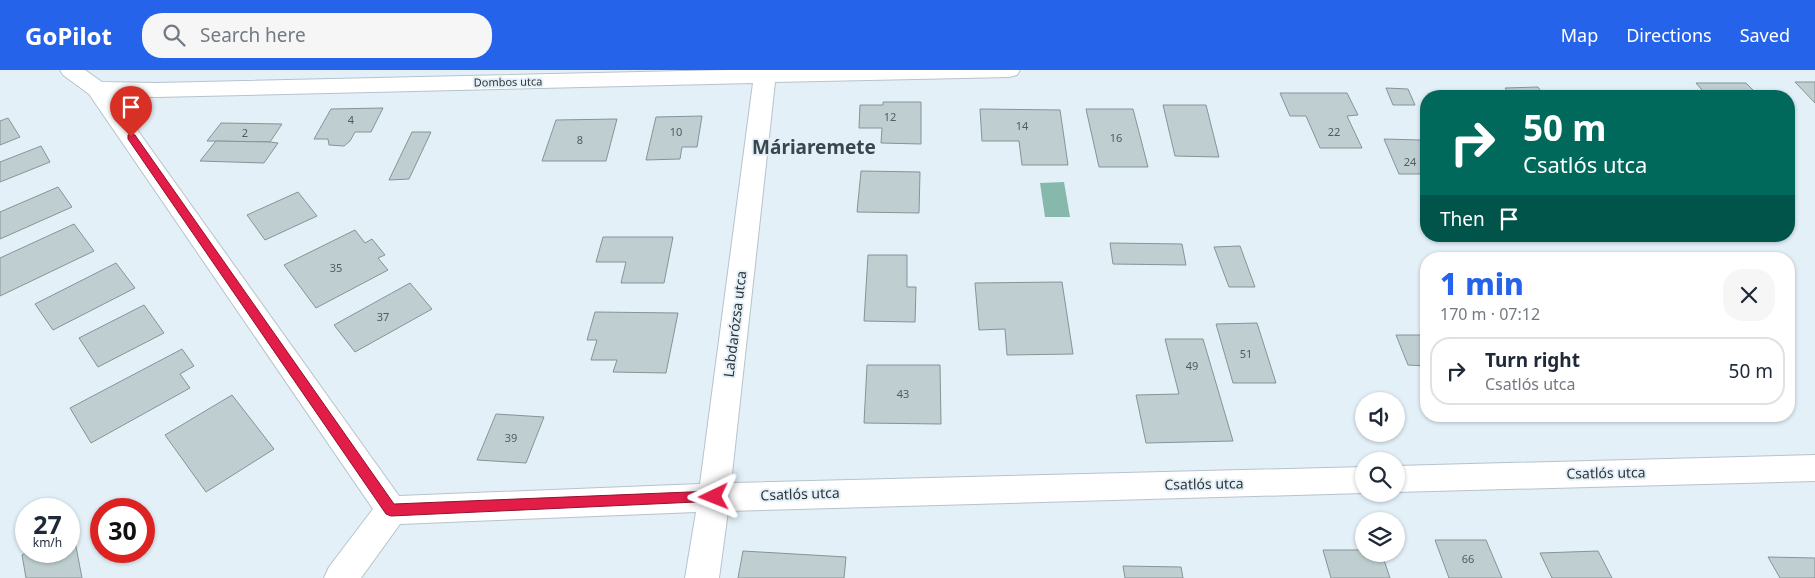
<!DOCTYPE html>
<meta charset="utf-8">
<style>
body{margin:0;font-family:"Noto Sans",sans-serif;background:#f6f6f7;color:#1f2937;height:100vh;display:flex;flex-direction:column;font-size:19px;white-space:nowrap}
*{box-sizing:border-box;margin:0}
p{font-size:16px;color:#747a83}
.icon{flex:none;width:28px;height:28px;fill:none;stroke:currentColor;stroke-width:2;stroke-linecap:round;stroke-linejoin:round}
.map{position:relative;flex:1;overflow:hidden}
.details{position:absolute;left:1420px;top:182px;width:375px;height:170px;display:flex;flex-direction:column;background:#fff;border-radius:20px;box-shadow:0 1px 4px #0004}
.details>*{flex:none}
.guide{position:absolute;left:1420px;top:20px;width:375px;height:152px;border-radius:20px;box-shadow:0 1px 4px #0004;background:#00695c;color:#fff;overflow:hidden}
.fabs{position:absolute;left:1355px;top:322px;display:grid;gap:10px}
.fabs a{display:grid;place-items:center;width:50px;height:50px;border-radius:50%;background:#fff;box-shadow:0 1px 4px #0004;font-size:25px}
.speed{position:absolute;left:15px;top:428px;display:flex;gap:10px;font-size:25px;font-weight:700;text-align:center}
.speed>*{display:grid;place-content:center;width:65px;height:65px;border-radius:50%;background:#fff;box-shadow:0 1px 4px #0004;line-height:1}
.speed small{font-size:12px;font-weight:400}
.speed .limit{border:8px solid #d22;background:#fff;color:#111}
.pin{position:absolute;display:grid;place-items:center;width:42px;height:42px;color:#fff;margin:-51px -21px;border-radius:50% 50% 50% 0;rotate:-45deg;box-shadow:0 0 5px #0007}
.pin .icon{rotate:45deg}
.me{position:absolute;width:55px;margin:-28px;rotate:268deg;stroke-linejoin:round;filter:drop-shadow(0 0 4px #0008)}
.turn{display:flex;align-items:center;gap:18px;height:105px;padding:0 20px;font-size:22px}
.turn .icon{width:65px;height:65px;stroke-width:2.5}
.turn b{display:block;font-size:35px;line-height:42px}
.then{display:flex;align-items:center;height:48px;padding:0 20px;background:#0003;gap:10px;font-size:19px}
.round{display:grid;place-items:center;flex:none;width:52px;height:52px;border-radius:20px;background:#f6f6f7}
.summary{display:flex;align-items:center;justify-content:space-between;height:85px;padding:0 20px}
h1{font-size:30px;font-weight:800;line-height:38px;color:#2563eb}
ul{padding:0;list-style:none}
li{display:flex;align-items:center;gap:15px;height:68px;margin:0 10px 8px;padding:0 10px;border:2px solid #e0e1e3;border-radius:20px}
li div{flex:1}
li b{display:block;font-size:19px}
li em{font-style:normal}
header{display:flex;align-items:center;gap:30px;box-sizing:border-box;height:70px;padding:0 25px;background:#2563eb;color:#fff}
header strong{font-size:24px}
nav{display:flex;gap:28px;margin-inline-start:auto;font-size:18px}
.search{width:350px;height:45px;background:#f6f6f7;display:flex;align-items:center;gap:12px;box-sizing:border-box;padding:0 18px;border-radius:20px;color:#747a83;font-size:19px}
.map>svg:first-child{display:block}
.water{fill:#86b8ab}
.building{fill:#bfcfd1;stroke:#859496}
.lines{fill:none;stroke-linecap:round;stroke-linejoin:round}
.minor-casing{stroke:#b7c3cb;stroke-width:2}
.minor{fill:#fff;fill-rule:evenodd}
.route{fill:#e11d48;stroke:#92132f}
.labels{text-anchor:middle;stroke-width:4;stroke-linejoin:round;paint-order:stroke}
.far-street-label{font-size:11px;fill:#2f3437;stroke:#e3f0f8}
.number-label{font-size:11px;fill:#535b5e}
.street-label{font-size:14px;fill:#2f3437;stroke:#e3f0f8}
.district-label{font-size:19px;font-weight:bold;fill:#3b464c;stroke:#e3f0f8}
</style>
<header>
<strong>GoPilot</strong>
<div class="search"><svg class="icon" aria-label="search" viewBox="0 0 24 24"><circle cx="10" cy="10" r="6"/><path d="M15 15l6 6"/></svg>Search here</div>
<nav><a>Map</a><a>Directions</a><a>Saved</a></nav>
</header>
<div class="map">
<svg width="1815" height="508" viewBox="0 0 1815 508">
<rect width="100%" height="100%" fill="#e3f0f8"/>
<path class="water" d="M1064 112 1070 147H1045L1040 113Z"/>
<g class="building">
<path d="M1795 12H1815V33Z"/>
<path d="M1696 13H1746L1759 26H1707Z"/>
<path d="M1538 17 1544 26H1511L1505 18Z"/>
<path d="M1386 18 1408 19 1415 35H1393Z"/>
<path d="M1280 23H1347L1358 45 1347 46 1362 78H1320L1306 46H1290Z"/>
<path d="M883 32H921V74L881 73 882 58H859L860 35H883Z"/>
<path d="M1163 35H1206L1219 87 1175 86Z"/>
<path d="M383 38 371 62H355L350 71 344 76 329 75 328 69H314L331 39Z"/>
<path d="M980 39 1060 40 1068 95H1022L1019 71H982Z"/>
<path d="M1086 39H1133L1148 97H1099Z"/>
<path d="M702 46 697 77H682L680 89 646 90 656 47Z"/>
<path d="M8 48 20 67 0 75V51Z"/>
<path d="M617 49 606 91H542L556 50Z"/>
<path d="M221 53 282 54 270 72 207 71Z"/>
<path d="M412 62H431L409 109 389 110Z"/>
<path d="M1384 69 1420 70 1426 80V104H1399Z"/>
<path d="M216 71 270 72 278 73 264 93 200 91Z"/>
<path d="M41 76 50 92 0 112V92Z"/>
<path d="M861 101 920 102 919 143 857 142Z"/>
<path d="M58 117 72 137 0 169V142Z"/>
<path d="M298 122 317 146 265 170 247 145Z"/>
<path d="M74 154 94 181 0 226V188Z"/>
<path d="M355 160 365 173 372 169 385 185 378 188 388 200 316 238 284 195Z"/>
<path d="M603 167H673L664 213H621L626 192H596Z"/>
<path d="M1110 173 1182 174 1186 195 1113 194Z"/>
<path d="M1240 176 1255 217H1229L1214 177Z"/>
<path d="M868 185H907V217H916L915 252 864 251Z"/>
<path d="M116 193 135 218 53 260 35 234Z"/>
<path d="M1062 212 1073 284 1007 285 1005 259 979 260 975 213Z"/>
<path d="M410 213 432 239 355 282 334 255Z"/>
<path d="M144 235 164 263 98 297 79 268Z"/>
<path d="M595 242 678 243 666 303 613 302 617 290H591L597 270H587Z"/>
<path d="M1257 253 1276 313H1233L1216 254Z"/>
<path d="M1396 265H1426V296L1408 295Z"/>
<path d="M1165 269H1203L1233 371 1146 373 1136 325 1179 324Z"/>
<path d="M182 279 194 296 180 304 190 318 91 373 70 338Z"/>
<path d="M867 295H940L941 354 864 353Z"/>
<path d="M232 325 274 379 206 422 165 365Z"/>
<path d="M496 344 544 347 526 393 477 390Z"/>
<path d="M73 461 82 508H26L22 485 30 481H69V463Z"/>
<path d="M1435 470H1486L1502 508H1449Z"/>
<path d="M1323 480H1364V484H1382L1390 508H1331Z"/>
<path d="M743 481 846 487 844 508H738Z"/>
<path d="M1598 481 1612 508H1552L1540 483Z"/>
<path d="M1768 487 1815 488V508H1780Z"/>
<path d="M1123 496 1181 497 1183 508H1125Z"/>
</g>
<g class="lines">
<g class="minor-casing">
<g id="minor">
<path d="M60 0H85L102 12 156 13 728 0H1020L1017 5 1009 7 775 12 731 413 1364 397V423L728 441 719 508H685L696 442 400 454 361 508H324L329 497 373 439 89 24 63 5ZM753 13 700 414 399 426 113 26 156 27Z"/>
<path d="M1815 385V411L1396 422V396Z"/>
</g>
</g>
<use href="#minor" class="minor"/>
</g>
<path class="route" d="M131 64 135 65 394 434 714 421 718 423 720 427 718 431 391 446 386 444 128 69V65Z"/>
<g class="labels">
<g class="far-street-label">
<text transform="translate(508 12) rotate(-1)" y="4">Dombos utca</text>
</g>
<g class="number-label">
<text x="890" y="51">12</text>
<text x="351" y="54">4</text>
<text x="1022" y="60">14</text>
<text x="676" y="66">10</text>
<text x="1334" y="66">22</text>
<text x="245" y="67">2</text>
<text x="1116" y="72">16</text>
<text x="580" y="74">8</text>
<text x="1410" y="96">24</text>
<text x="336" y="202">35</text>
<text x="383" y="251">37</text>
<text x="1246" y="288">51</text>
<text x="1192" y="300">49</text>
<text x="903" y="328">43</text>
<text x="511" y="372">39</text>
<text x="1468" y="493">66</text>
</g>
<g class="street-label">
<text transform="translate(735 254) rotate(-83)" y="5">Labdarózsa utca</text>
<text transform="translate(1606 403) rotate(-1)" y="5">Csatlós utca</text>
<text transform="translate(1204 414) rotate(-1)" y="5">Csatlós utca</text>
<text transform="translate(800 424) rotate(-2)" y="5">Csatlós utca</text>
</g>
<g class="district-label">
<text x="814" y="84">Máriaremete</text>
</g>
</g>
</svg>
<div class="fabs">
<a><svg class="icon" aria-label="sound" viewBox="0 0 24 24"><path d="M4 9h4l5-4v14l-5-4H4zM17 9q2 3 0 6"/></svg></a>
<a><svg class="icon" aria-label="search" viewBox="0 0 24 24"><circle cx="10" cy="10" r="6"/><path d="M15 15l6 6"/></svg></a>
<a><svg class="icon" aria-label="layers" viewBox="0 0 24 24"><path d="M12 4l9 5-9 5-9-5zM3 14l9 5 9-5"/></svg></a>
</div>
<div class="speed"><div>27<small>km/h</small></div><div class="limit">30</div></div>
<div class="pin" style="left:131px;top:67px;background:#d93025"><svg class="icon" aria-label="arrive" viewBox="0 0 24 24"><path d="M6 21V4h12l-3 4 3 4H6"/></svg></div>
<svg class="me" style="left:714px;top:427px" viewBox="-20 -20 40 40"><path d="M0-17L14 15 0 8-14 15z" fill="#e11d48" stroke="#fff" stroke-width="4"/></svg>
<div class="guide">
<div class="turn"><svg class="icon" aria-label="right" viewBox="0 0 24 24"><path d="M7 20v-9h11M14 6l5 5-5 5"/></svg><div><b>50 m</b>Csatlós utca</div></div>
<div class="then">Then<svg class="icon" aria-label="arrive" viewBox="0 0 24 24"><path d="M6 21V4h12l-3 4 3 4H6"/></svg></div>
</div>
<section class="details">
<div class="summary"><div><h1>1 min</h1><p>170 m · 07:12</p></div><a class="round"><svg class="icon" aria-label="close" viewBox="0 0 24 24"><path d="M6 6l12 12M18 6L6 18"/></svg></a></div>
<ul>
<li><svg class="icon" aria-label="right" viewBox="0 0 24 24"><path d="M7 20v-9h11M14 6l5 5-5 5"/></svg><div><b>Turn right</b><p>Csatlós utca</p></div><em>50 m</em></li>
</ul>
</section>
</div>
